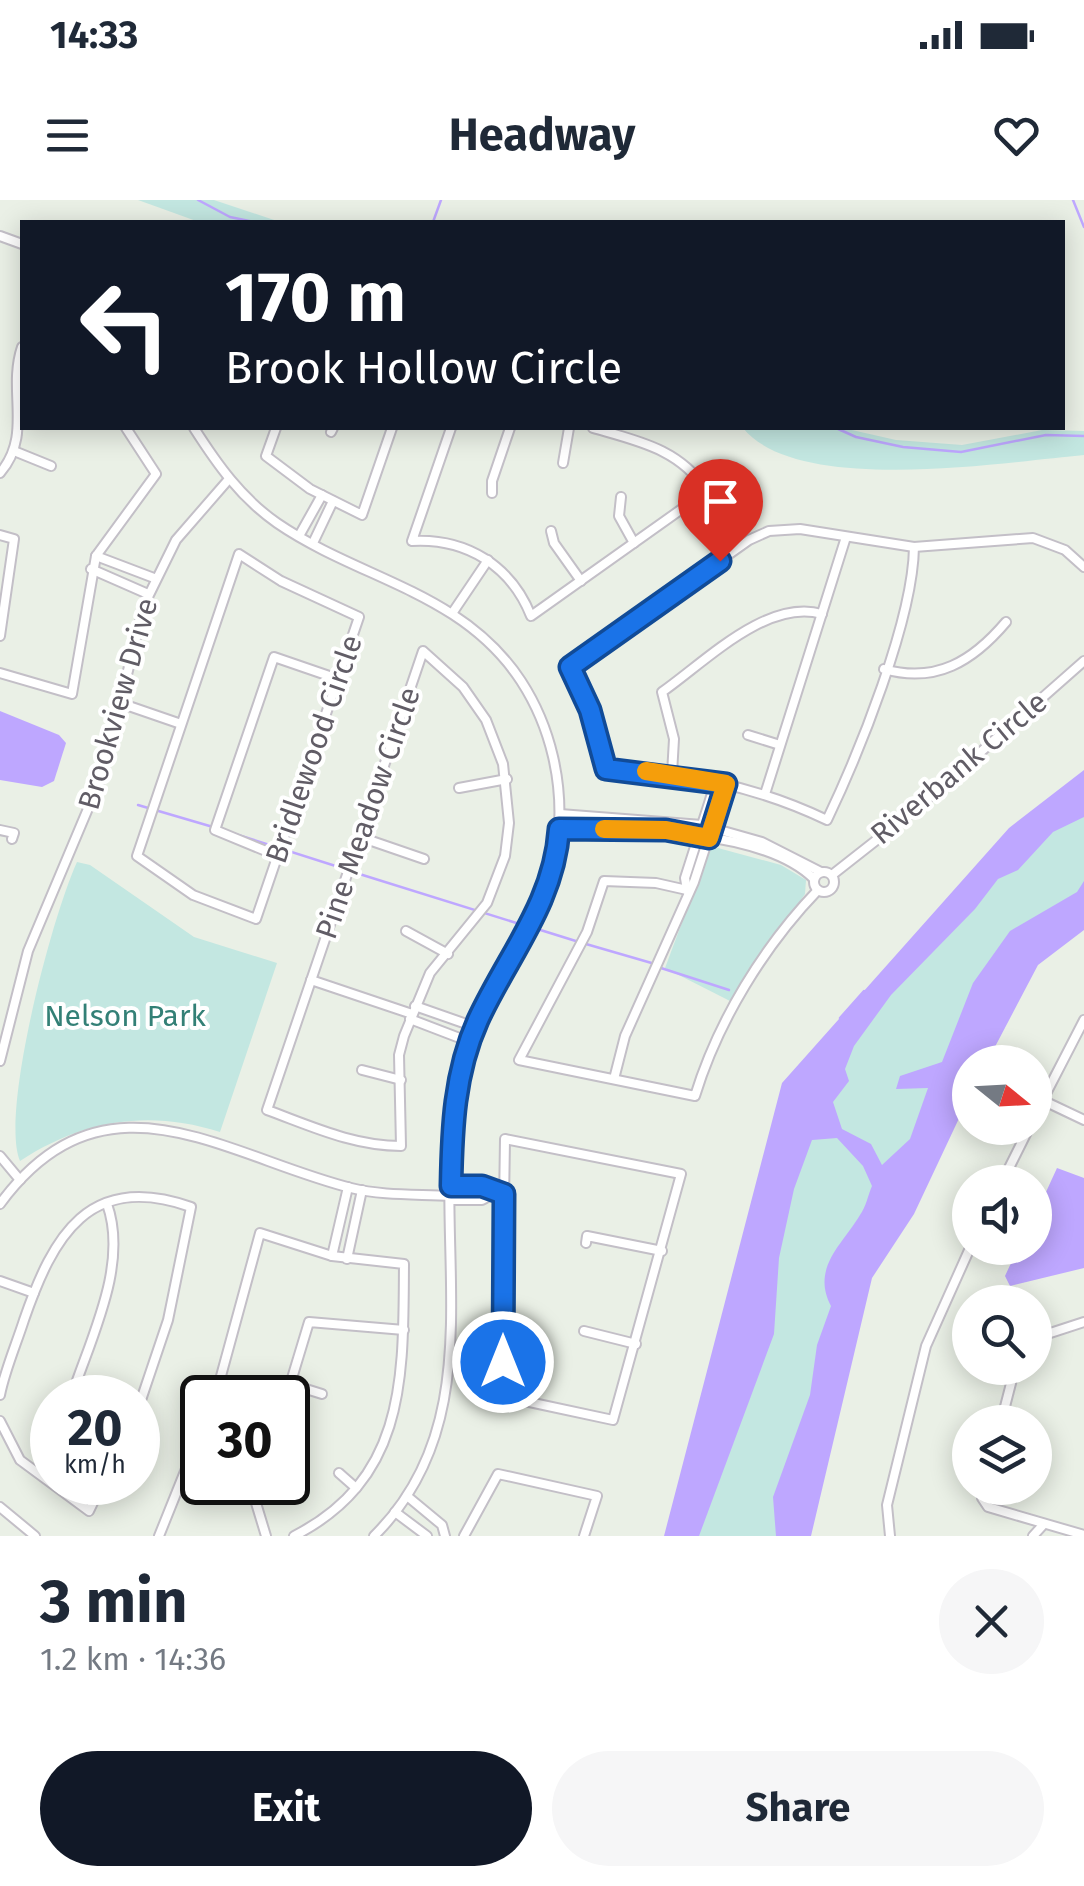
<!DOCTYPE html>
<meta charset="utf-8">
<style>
body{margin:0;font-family:"Fira Sans",sans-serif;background:#f6f6f7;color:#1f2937;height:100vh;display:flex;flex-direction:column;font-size:38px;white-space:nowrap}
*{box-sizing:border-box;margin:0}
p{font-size:32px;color:#747a83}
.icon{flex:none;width:55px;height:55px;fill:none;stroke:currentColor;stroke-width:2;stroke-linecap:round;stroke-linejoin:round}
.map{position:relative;height:1336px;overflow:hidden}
.drawer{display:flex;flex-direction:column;background:#fff;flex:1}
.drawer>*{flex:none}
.guide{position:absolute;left:20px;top:20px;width:1045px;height:210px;border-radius:0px;box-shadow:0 5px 25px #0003;background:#111827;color:#fff;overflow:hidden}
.needle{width:65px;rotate:108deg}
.buttons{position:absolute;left:952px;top:845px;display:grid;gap:20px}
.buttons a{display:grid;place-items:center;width:100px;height:100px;border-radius:50%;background:#fff;box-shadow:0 5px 25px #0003;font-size:50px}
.speed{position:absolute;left:30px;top:1175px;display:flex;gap:20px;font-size:50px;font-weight:700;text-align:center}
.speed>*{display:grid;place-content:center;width:130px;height:130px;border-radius:50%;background:#fff;box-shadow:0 5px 25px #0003;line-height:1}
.speed small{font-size:25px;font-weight:400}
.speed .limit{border:5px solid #111;border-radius:15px;background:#fff;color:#111}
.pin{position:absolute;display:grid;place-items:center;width:85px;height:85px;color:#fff;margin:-102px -42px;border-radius:50% 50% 50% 0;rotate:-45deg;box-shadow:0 0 10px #0007}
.pin .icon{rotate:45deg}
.me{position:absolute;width:110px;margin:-55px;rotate:0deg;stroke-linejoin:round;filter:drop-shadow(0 0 8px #0008)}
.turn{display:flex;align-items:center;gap:35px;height:210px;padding:0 40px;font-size:45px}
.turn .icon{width:130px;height:130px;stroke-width:2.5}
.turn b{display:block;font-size:70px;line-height:85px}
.round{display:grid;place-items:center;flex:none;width:105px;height:105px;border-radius:52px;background:#f6f6f7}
.summary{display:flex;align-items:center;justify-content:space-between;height:170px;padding:0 40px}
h1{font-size:60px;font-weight:700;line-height:75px}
.primary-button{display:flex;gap:20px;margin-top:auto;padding:20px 40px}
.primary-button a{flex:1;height:115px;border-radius:60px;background:#111827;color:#fff;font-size:40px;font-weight:700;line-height:115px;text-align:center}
.primary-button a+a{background:#f6f6f7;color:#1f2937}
.status{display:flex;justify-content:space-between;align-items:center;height:70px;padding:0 50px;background:#fff;direction:ltr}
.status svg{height:28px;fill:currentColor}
header{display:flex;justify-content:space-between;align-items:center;height:130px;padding:0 40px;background:#fff;font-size:45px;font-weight:700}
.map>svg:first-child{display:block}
.green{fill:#c3e7e1}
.water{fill:#bea7ff}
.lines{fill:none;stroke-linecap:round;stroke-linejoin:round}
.stream{stroke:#bea7ff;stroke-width:2.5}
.minor-casing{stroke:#c3bfc7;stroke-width:12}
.minor{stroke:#fff;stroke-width:8}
.route-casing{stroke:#114b97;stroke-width:25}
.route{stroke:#1a73e8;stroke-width:18}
.slow{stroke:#f59e0b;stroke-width:18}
.labels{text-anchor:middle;stroke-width:8;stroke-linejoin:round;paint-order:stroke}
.street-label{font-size:30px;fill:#615d66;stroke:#fff}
.park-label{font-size:30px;fill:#338076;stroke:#fff}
</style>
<div class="status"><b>14:33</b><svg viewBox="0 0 49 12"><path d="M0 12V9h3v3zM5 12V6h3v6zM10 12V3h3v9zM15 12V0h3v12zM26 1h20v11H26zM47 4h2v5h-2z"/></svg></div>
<header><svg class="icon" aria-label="menu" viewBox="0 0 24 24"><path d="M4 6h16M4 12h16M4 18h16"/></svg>Headway<svg class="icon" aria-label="heart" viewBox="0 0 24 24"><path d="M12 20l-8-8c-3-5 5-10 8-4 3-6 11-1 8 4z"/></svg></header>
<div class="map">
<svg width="1084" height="1336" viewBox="0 0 1084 1336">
<rect width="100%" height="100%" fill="#eaf0e6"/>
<g class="green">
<path d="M138 0H214L280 22H199Z"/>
<path d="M743 228H843L896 240 962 245 1042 230 1084 231V255C1005 262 798 296 743 228Z"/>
<path d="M1084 605V693L1045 716 915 946 779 1336H692L797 948 845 842 971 701Z"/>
<path d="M718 648 781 665 806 680 805 694 730 801 665 768 709 650Z"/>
<path d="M77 662 90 665 194 737 277 763 220 932C149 909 82 920 20 961 0 914 51 719 77 662Z"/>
</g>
<g class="water">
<path d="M0 511 59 535 66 543 54 581 42 587 0 580Z"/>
<path d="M1084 570V617L1053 632 1018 670 998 679 975 709 891 795 854 846 845 869 849 881 833 902 842 929 871 944 882 965 910 939 928 888 896 889 900 876 942 862 973 783 1010 731 1077 692 1084 681V730L1038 765 987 862H970V895L914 1014 872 1078 811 1336H776L773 1297 810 1195 817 1145 831 1106C811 1068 842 1045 860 1015 866 1007 868 995 872 986L863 966 837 938 812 940 794 989 779 1058 774 1134 699 1336H664L782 883 1009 628Z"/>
<path d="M1057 968 1084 978V1068L1010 1086 1005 1076 1018 1048H1035V1016Z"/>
</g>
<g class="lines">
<g class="stream">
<path d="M198 0 230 17 254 22"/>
<path d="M1073 0 1084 27"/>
<path d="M433 22 441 0"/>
<path d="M836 228 856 237 903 247 961 252 1046 235 1084 236"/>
<path d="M138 605 213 627"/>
<path d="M235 634 345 669"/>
<path d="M353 672 526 726"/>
<path d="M534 728 579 742"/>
<path d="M586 744 655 764"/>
<path d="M661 768 729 790"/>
<path d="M840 818 864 791"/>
</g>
<g class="minor-casing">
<g id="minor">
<path d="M0 36 22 44"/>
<path d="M194 228C217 264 241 298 277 323 360 380 462 391 521 481 551 527 564 584 558 639 549 727 479 790 460 874 424 1029 501 1211 374 1336"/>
<path d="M276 228 266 256 310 289 362 315 392 228"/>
<path d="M451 228 412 341C467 338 511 366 531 416L707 291C680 249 638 241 593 228"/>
<path d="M331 232 333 228"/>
<path d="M14 251 51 266"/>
<path d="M563 263 569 228"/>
<path d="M0 273C33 235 7 191 22 147"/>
<path d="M492 293V281L510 228"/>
<path d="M621 297 619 316 634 343"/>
<path d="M551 331 554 343 581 381"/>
<path d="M0 335 14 339 0 436"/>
<path d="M299 336 322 295"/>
<path d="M313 343 333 301"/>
<path d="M914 347C913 420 859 553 827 620 756 586 684 572 606 569L590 509 570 467 749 340 769 331 800 329 914 347 1033 338 1065 350 1084 367"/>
<path d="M239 354 281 381 359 417 256 719 193 695 137 656Z"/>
<path d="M96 356 154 378"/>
<path d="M91 369 148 394"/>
<path d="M453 412 488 360"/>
<path d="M423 451 463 487 486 520 503 564 509 623 505 656 487 703 430 773 404 836 399 855 401 946C353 946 311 926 267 910Z"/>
<path d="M884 469C936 484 973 461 1006 422"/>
<path d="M0 473 72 494 96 356 156 274 126 228"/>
<path d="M120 503 181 524"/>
<path d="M748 535 780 545"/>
<path d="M672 574 674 539 662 492C705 462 767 398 822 414"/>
<path d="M459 588 507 579"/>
<path d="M765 594 846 337"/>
<path d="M560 614 702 625 762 642 821 672"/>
<path d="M559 629C627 629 763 628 814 679"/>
<path d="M0 630 14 633 12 639"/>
<path d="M360 637 424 659"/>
<path d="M278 656 215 630 274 457 338 479"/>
<circle cx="824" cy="682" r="10"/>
<path d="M832 675 916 609 1084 461"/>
<path d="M687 690 656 683 604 681 587 732 519 860 695 896C718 821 764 746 818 690"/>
<path d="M687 690 685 678 716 581"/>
<path d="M406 731 448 754"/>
<path d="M311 780 412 814"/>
<path d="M415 806 475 827"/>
<path d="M410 819 470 842"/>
<path d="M0 861 28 751 103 573 144 405 176 340 229 279"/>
<path d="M362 870 401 880"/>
<path d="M614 879 625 836 694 682 726 584"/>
<path d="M1042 900 1084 920"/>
<path d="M1035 915 1084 820"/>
<path d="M505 939 681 974 613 1220 501 1196Z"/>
<path d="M0 956 20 980"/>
<path d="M1002 982 1029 928"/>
<path d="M451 986H482L504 994"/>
<path d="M451 1000H482L493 994"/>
<path d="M0 1004C105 862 224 956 351 988 383 996 418 994 451 996"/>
<path d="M586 1043 587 1036 662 1051"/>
<path d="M332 1056 348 987"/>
<path d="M347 1059 362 990"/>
<path d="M0 1081 34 1093"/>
<path d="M584 1131 636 1144"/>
<path d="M1035 1138 1084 1122"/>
<path d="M290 1184 322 1194"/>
<path d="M0 1195C5 1170 16 1145 24 1120 53 1036 89 971 191 1007L168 1120 138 1209"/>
<path d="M71 1198C90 1139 129 1065 107 1004"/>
<path d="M215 1198 260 1033 332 1056 404 1064C403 1174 408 1278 294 1336"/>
<path d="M286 1198 309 1122 404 1130"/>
<path d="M0 1221 20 1260 89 1311 103 1282"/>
<path d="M1001 1222 1015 1168"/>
<path d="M1035 1234 1041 1235"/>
<path d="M339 1273 356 1288"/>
<path d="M256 1282V1303L266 1336"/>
<path d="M984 1288 982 1298 988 1307 1084 1335"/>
<path d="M407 1296 442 1325 445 1336"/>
<path d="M0 1307 35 1336"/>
<path d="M395 1312 427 1336"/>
<path d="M159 1336 202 1229"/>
<path d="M464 1336 498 1274 597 1296 584 1336"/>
<path d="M890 1336 887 1305 926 1146 970 1048"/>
<path d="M1033 1336 1043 1325"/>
</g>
</g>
<use href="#minor" class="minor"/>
</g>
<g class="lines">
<g class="route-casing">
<path id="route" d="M503 1162 504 994 482 986H451C452 929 454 873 478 820 508 755 554 703 559 629L666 630 709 638 726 584 606 569 590 510 570 467 720 361"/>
</g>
<use href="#route" class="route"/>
<path class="slow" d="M604 629 666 630 709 638 726 584 646 571"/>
</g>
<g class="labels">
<g class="street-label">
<text transform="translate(118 504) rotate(-74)" y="10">Brookview Drive</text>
<text transform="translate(314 549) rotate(-71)" y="10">Bridlewood Circle</text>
<text transform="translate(959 568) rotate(-40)" y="10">Riverbank Circle</text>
<text transform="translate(368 613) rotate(-71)" y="10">Pine Meadow Circle</text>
</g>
<g class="park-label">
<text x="125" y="826">Nelson Park</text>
</g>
</g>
</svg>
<div class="buttons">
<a><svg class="needle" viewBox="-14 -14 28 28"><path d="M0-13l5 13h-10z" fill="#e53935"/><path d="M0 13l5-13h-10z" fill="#747a83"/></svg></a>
<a><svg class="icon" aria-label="sound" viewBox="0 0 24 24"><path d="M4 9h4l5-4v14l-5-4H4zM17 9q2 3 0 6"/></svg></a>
<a><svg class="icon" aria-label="search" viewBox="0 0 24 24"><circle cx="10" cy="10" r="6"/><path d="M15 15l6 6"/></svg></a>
<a><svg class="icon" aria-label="layers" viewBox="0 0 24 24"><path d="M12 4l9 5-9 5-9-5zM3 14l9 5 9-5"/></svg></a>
</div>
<div class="speed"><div>20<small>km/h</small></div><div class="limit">30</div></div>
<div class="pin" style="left:720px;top:361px;background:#d93025"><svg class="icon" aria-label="arrive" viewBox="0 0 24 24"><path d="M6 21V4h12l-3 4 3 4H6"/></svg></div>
<svg class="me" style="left:503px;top:1162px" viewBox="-20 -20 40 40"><circle r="17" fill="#1a73e8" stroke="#fff" stroke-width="3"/><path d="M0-11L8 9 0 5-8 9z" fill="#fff"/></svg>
<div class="guide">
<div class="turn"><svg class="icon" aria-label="left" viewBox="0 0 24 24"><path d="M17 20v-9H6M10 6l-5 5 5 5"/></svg><div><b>170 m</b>Brook Hollow Circle</div></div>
</div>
</div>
<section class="drawer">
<div class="summary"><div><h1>3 min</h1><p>1.2 km · 14:36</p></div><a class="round"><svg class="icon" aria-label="close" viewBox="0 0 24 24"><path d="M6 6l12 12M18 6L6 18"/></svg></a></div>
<div class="primary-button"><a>Exit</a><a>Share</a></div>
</section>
